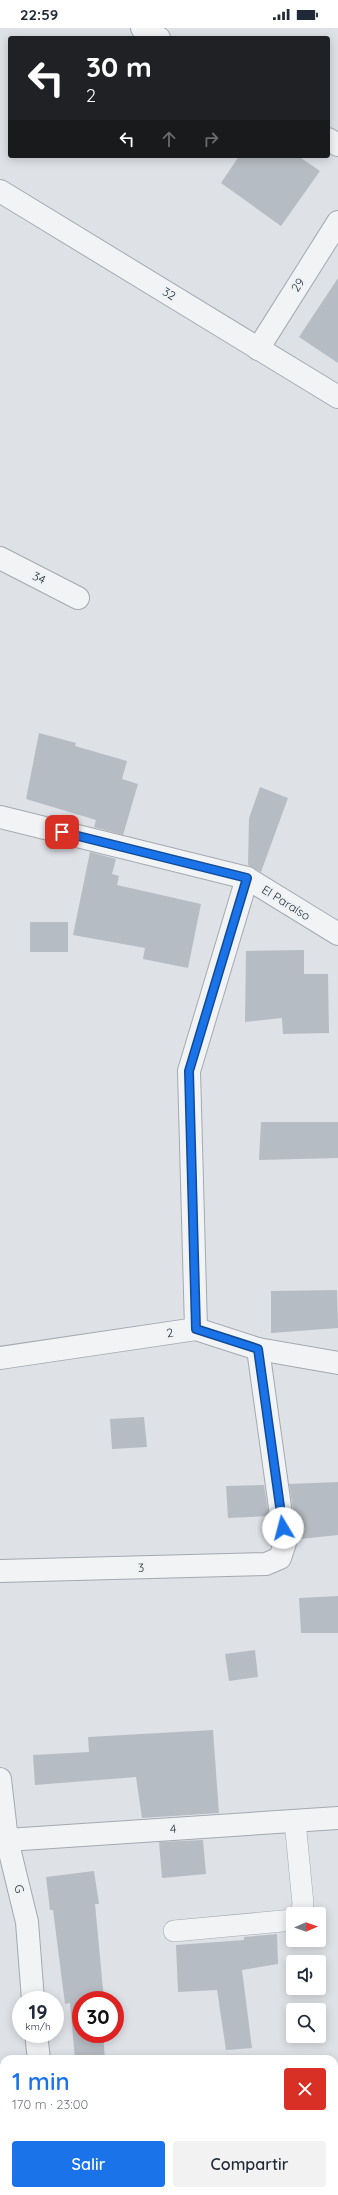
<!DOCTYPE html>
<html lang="es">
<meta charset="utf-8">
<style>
body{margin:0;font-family:Quicksand,sans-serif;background:#f2f2f3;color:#1f2937;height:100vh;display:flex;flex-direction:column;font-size:15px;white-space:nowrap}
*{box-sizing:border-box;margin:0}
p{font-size:13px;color:#747a83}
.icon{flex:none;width:22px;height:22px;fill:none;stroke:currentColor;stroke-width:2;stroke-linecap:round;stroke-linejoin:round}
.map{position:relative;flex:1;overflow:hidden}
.sheet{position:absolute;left:0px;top:2027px;width:338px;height:140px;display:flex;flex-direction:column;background:#fff;border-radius:12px 12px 0 0;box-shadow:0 2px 10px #0003}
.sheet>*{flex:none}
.hud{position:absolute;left:8px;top:8px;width:322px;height:122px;border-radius:4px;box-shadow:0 2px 10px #0003;background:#202124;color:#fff;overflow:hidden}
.needle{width:26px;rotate:88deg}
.buttons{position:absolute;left:286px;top:1879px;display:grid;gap:8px}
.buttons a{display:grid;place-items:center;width:40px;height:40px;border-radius:4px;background:#fff;box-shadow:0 2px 10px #0003;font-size:20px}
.speed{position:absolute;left:12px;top:1963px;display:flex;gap:8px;font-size:20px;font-weight:700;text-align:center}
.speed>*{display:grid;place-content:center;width:52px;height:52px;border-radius:50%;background:#fff;box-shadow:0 2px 10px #0003;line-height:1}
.speed small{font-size:10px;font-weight:400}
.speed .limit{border:6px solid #d22;background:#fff;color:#111}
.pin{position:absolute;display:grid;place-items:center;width:34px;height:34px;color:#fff;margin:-17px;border-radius:8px;box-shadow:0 2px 6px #0006}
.me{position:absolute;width:44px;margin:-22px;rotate:352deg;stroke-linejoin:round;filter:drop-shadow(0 0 3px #0008)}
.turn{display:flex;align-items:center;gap:14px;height:84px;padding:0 12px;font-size:18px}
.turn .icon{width:52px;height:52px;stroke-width:2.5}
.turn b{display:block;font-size:28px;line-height:34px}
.lanes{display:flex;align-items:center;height:38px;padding:0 12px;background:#0003;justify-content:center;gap:20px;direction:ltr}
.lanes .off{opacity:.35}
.round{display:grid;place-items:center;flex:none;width:42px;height:42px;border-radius:4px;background:#f2f2f3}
.overview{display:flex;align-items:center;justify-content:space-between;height:68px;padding:0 12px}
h1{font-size:24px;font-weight:600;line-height:30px;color:#1a73e8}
.primary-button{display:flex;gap:8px;margin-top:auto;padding:8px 12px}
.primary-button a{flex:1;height:46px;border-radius:4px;background:#1a73e8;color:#fff;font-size:16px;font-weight:600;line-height:46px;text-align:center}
.primary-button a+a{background:#f2f2f3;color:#1f2937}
.status{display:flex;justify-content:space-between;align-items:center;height:28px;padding:0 20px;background:#fff;direction:ltr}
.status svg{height:11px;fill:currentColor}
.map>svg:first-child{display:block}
.building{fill:#b6bcc3}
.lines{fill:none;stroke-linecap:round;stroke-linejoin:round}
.service-casing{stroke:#a4a9b0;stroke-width:22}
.minor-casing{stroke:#a4a9b0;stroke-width:24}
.service{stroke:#f1f3f5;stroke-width:21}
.minor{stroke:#f1f3f5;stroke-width:22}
.route-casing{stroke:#114b97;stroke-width:10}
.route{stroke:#1a73e8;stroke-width:7}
.labels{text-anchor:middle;stroke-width:4;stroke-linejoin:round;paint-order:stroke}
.street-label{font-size:12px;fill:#29313c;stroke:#eef1f4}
</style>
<div class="status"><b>22:59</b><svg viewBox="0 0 49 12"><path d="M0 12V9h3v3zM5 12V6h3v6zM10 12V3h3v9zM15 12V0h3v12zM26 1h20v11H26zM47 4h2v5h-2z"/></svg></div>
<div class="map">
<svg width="338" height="2167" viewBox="0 0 338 2167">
<rect width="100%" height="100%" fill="#dee2e7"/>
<g class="building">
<path d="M239 128H298L320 143 281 198 221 155Z"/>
<path d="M338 250V335L299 309Z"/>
<path d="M39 705 76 715 75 718 127 733 122 751 138 756 123 807 94 799 96 792 26 771Z"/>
<path d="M260 759 288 770 261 844 248 837 249 790Z"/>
<path d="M90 824 116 831 112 846 119 848 117 857 201 876 188 940 143 931 145 920 73 907Z"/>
<rect x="30" y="894" width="38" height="30"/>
<path d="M304 922V946H328L329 1005 283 1006 282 990 245 994 246 923Z"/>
<path d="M261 1094H338V1130L259 1132Z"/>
<path d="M337 1262 338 1300 271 1305V1263Z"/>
<path d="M144 1389 147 1419 112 1421 110 1391Z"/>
<path d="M338 1454V1507L300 1511 299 1487H294L289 1456Z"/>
<path d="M264 1457 269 1488 228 1490 226 1458Z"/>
<path d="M338 1568V1605H301L299 1570Z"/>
<path d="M255 1622 258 1649 229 1653 225 1626Z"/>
<path d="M213 1702 219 1785 142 1790 136 1749 35 1757 33 1727 89 1724 88 1709Z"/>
<path d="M203 1812 206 1846 162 1850 159 1814Z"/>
<path d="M94 1843 99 1876H95L104 1972H81V2006H103L105 2031H75L70 1975 65 1976 53 1882H50L46 1849Z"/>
<path d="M277 1906 278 1936 242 1942 252 2020 226 2022 217 1962 178 1964 176 1917 244 1912V1909Z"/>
</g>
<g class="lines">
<g class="service-casing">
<g id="service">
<path d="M295 1793 303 1876 301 1886"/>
<path d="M174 1903 293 1892"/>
</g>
</g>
<g class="minor-casing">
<g id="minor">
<path d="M142 0 159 10"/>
<path d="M328 111 338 117"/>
<path d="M0 163 338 369"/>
<path d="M258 321 338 194"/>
<path d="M0 530 78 570"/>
<path d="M0 789 247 850 338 906"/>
<path d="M196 1301 189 1043 247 850"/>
<path d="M0 1330 196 1301 258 1321 338 1335"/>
<path d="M0 1543 266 1536 280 1530 285 1515 258 1321"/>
<path d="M0 1751 7 1812 27 1894 33 1972"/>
<path d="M7 1812 338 1790"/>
<path d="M36 2006 39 2031"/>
<path d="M84 2163 87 2167"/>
</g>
</g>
<use href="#service" class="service"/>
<use href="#minor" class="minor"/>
</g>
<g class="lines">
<g class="route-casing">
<path id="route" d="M62 804 247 850 189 1043 196 1301 258 1321 283 1500"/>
</g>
<use href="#route" class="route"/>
</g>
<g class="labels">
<g class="street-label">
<text transform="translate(298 257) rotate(-58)" y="4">29</text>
<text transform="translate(169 266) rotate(31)" y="4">32</text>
<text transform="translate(39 550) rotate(27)" y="4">34</text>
<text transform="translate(286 875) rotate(32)" y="4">El Paraíso</text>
<text transform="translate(170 1305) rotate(-9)" y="4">2</text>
<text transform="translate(141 1540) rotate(-1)" y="4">3</text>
<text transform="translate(173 1801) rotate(-4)" y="4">4</text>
<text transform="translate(19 1861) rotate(77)" y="4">G</text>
</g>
</g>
</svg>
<div class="buttons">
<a><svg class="needle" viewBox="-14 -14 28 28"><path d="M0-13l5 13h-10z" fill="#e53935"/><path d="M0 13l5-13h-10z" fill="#747a83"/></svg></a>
<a><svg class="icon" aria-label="sound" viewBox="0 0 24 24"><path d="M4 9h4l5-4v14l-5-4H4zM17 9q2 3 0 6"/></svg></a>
<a><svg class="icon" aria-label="search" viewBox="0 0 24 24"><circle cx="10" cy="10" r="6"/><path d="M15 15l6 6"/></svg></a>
</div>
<div class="speed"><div>19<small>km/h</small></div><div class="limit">30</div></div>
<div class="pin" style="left:62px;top:804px;background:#d93025"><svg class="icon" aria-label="arrive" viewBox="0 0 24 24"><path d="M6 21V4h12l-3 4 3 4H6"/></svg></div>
<svg class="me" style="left:283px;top:1500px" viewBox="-20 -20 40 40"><circle r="19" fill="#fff"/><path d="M0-13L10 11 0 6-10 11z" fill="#1a73e8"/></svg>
<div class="hud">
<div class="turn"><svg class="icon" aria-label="left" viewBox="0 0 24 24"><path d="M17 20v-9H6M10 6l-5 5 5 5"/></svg><div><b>30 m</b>2</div></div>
<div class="lanes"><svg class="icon" aria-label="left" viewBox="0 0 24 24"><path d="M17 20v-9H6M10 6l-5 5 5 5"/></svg><svg class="icon off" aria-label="ahead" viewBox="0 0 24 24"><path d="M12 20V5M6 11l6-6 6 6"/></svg><svg class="icon off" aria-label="right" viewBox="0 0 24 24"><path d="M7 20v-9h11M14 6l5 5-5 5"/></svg></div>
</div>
<section class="sheet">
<div class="overview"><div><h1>1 min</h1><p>170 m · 23:00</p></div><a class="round" style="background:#d93025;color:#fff"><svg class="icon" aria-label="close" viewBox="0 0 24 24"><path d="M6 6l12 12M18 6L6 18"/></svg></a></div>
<div class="primary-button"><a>Salir</a><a>Compartir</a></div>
</section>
</div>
